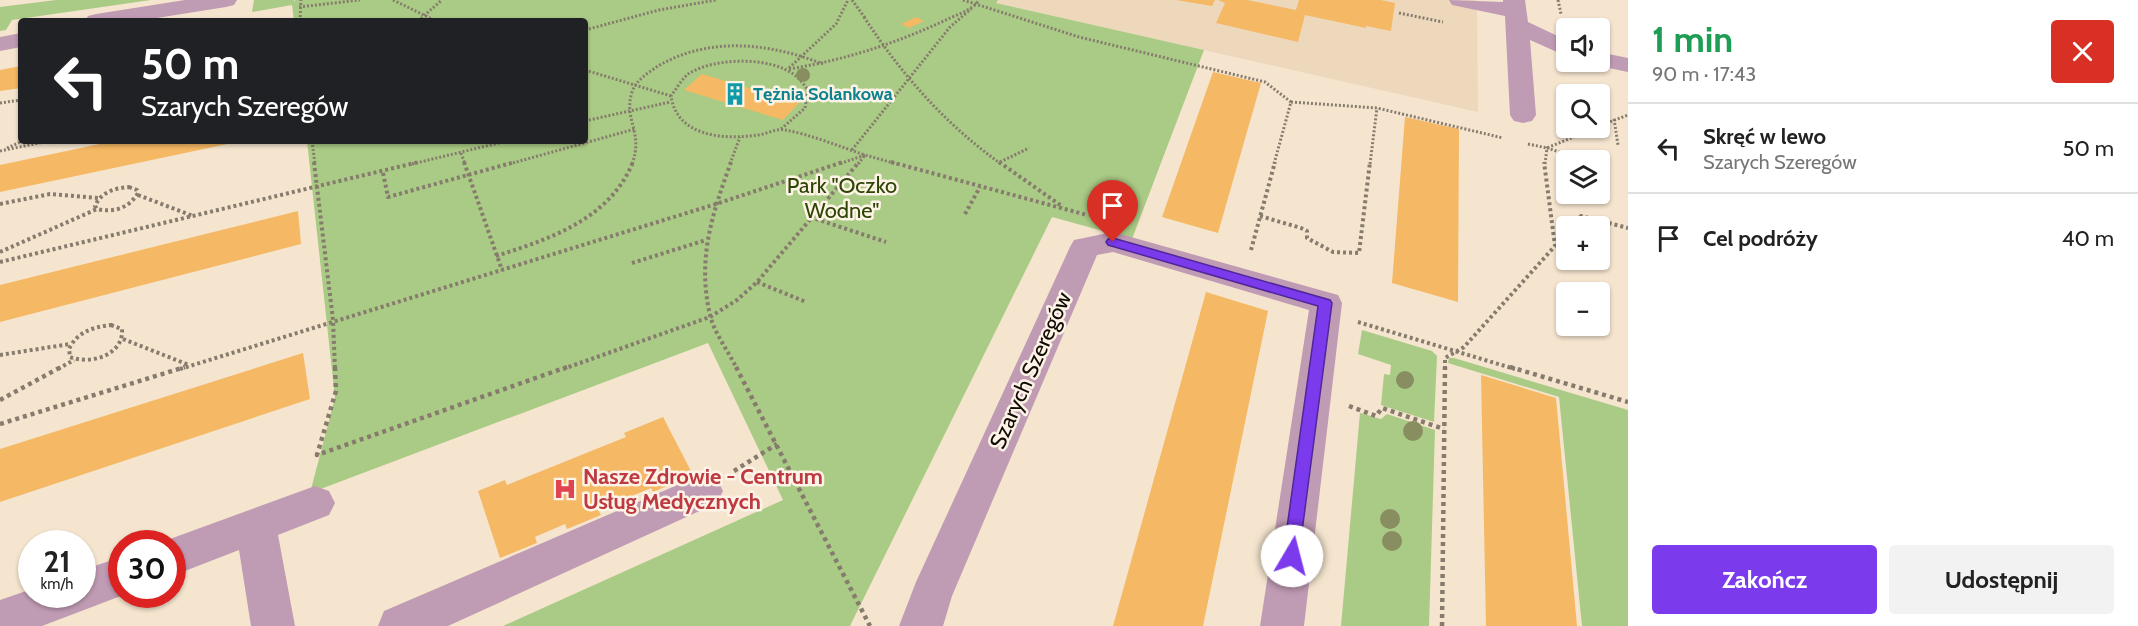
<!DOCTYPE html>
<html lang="pl">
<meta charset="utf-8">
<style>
body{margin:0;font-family:Cabin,sans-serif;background:#f2f2f2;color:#222;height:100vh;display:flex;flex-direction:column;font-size:22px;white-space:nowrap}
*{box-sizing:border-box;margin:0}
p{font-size:20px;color:#767676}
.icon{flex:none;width:33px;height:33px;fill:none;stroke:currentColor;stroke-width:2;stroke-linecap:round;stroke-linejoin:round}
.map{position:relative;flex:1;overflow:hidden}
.side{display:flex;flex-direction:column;background:#fff;width:510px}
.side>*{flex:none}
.hud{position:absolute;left:18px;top:18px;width:570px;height:126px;border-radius:6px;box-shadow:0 2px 4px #0004;background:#202124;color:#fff;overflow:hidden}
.fabs{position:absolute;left:1556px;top:18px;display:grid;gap:12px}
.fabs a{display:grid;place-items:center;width:54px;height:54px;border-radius:6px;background:#fff;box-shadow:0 2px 4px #0004;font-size:30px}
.speed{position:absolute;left:18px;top:530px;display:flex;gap:12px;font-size:30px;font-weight:700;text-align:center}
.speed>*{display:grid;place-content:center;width:78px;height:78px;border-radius:50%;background:#fff;box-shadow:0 2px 4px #0004;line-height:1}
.speed small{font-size:15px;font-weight:400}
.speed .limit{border:9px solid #d22;background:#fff;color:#111}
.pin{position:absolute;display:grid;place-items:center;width:51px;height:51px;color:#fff;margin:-62px -26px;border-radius:50% 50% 50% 0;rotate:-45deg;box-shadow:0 0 6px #0007}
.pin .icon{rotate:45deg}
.me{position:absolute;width:66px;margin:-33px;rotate:8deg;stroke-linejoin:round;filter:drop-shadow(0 0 4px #0008)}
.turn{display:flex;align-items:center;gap:21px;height:126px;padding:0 24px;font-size:27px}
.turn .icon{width:78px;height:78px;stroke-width:2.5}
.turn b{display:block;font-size:42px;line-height:51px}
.round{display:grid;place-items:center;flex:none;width:63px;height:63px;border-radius:6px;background:#f2f2f2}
.headline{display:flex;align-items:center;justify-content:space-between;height:102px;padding:0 24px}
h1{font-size:36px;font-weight:800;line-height:45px;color:#1e9e55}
.cta{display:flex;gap:12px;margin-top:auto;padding:12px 24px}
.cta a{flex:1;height:69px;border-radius:6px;background:#7c3aed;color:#fff;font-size:24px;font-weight:800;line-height:69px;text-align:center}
.cta a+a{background:#f2f2f2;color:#222}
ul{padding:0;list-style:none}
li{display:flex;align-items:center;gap:18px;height:90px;padding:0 24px;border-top:2px solid #e0e0e0}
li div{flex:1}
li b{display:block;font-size:22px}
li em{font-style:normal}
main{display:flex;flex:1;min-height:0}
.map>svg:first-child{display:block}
.built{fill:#edd8bc}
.green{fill:#aacb85}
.building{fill:#f5b864}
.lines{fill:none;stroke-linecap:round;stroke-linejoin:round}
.path-far2{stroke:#867b6d;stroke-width:3;stroke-dasharray:2 2;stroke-linecap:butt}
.path-far1{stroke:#867b6d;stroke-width:4;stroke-dasharray:3 3;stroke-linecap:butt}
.path{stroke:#867b6d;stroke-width:4.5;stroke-dasharray:4 4;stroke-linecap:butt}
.minor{fill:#c09bb4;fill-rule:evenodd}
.tree{fill:#888e60}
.route{fill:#7c3aed;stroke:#51269a;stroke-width:1.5}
.labels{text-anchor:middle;stroke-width:5;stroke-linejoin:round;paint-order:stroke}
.far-culture-label{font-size:18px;font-weight:bold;fill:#0d838f;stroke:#fdf3e6;text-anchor:start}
.park-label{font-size:22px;fill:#2e4605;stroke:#fdf3e6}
.street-label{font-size:22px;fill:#100a04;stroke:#fdf3e6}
.health-label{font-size:22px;font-weight:bold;fill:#be3a42;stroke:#fdf3e6;text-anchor:start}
</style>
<main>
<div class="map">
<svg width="1628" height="626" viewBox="0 0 1628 626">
<rect width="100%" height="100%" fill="#f5e5cf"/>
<path class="built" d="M998 0H1477L1478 112 996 3Z"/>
<g class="green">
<path d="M56 0H151L12 20 6 30 0 31V7Z"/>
<path d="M254 0H294V2L295 0H998L996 3 1204 50 1132 239 1052 217 850 626H503L783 500 708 343 310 493 335 398 307 141H585V21H294L292 5 252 12Z"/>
<path d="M1362 330 1432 351 1437 356 1434 422 1381 405 1384 374 1390 375 1391 365 1358 354Z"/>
<path d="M1449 358H1454L1628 410V626H1582L1559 397 1448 363Z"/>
<path d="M1360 413 1381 419 1387 414 1435 430 1429 626H1341Z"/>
</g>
<g class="building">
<path d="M1176 0H1215L1212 6Z"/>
<path d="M1218 0H1247L1296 10 1299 0H1381L1395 3 1391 31 1366 26V28L1305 15 1298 42 1216 23 1225 3Z"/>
<path d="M916 17 924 21 909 28 901 24Z"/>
<path d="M21 66V88L0 91V70Z"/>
<path d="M1213 72 1261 83 1218 233 1162 217Z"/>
<path d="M702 74 712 77 799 103 783 120 684 90Z"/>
<path d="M1405 117 1459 129 1458 302 1392 283Z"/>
<path d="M114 141 237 142 0 192V165Z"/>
<path d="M298 211 301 244 0 322V285Z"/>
<path d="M1206 292 1268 311 1203 626H1113Z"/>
<path d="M303 353 310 399 0 502V449Z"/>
<path d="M1481 375 1556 398 1577 626H1486Z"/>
<path d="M663 417 693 475 653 492 651 488 598 510 601 515 567 529 565 524 535 537 537 543 500 558 478 491 505 480 507 485 626 437 624 433Z"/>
</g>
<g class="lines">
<g class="path-far2">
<path d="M393 0 436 21"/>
<path d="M852 0 865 18"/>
<path d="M963 0 1079 37 1265 82 1291 102 1274 164"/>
<path d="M1558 0 1561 14"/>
<path d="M299 7 360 0"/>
<path d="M1399 13 1443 22"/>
<path d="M864 17C902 75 944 123 1001 164"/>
<path d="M300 21 301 0"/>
<path d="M418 21 442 0"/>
<path d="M585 30 659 10 716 0"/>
<path d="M789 68 836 24 848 0"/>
<path d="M789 69C845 60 897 43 948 19 958 14 973 10 979 0"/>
<path d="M585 70 671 96"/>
<path d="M1291 102 1377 108 1503 138"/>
<path d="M0 103 21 100"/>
<path d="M1614 119 1618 145"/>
<path d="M585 121 670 102"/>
<path d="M1599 126 1628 115"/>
<path d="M781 129 805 108 808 90C804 85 800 79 796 76 771 56 715 57 688 74 682 79 676 89 671 96 677 137 724 140 758 135 767 134 776 128 785 130 809 134 841 147 865 155L839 164"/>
<path d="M312 141 315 164"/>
<path d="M1528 144 1547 148 1595 128"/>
<path d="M7 148 23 141"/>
<path d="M852 150 950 27 971 9"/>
<path d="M0 151 49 141"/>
<path d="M461 153 465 164"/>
<path d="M1000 162 1029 148"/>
<path d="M412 164 507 141"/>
<path d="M509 164 635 129"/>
<path d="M632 164C644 132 623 120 632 92 636 80 648 73 658 66 710 36 769 43 823 64"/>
<path d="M730 164 740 137"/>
<path d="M858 164 865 155 897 164"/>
<path d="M1370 164 1377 108"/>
<path d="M1545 164 1547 148 1584 160"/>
</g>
<g class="path-far1">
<path d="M314 162 333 320 335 369"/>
<path d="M464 162 502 270"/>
<path d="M731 162C712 215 697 258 710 315 714 333 729 352 737 369"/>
<path d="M891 162 1087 215"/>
<path d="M999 162 1063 207"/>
<path d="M1599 165 1603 166"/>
<path d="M383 173 388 197 515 162"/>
<path d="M129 187 137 190 138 193C129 208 114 213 97 209L95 206C101 192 115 188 129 187Z"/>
<path d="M138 195 193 216"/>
<path d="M0 204 50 194 98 198"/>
<path d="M965 214 980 187"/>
<path d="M1260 216 1301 228 1307 231V238L1333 252 1359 253 1370 162"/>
<path d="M810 217 886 242"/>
<path d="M1572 226 1581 216 1628 228"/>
<path d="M1556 246 1566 234"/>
<path d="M1251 250 1275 162"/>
<path d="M0 252 97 209"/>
<path d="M496 256C550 239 610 219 633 162"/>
<path d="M0 262 419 162"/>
<path d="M632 263 706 240"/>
<path d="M757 282 806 302"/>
<path d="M1358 322 1515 369"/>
<path d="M111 325 122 329C124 355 91 365 70 357L69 349C77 332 93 327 111 325Z"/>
<path d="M123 339 189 365"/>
<path d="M0 355 70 344"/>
<path d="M58 369 74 360"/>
<path d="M180 369 716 204 843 162"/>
<path d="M563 369 710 317 737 300 757 282 859 162"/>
<path d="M1445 369V358L1464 347 1555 246 1544 162"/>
</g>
<g class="path">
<path d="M335 367 336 391 317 455 567 367"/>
<path d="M736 367 870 626"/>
<path d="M1510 367 1628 402"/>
<path d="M0 400 61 367"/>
<path d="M1349 406 1376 416 1382 408 1444 429"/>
<path d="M0 424 185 367"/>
<path d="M734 471 777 444"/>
<path d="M1442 626 1445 367"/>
</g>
<g class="minor">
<path d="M185 0H237L234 5 226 7 138 21H85L88 16 96 14Z"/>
<path d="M1449 0 1503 2V0H1525L1528 22 1566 40V56L1530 40 1536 115 1532 121 1523 123 1514 121 1510 115 1505 16 1452 5Z"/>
<path d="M21 33V47L0 51V37Z"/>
<path d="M1599 52 1628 58V72L1590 64 1589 62H1599Z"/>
<path d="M1113 232 1338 295 1342 303 1304 626H1260L1309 310 1113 252 1097 255 952 596 943 626H899L916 582 1070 247 1074 240Z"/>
<path d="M703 474 717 479 723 491 717 503 448 626H378L384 611Z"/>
<path d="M315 486 329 491 335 503 329 515 278 535 295 626H251L239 550 172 576V543H159Z"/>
<path d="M122 557V594H126L42 626H0V600L32 589V594H82V570Z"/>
</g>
</g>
<g class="tree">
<circle cx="803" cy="75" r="7"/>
<circle cx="1405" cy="380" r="9"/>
<circle cx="1413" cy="431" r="10"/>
<circle cx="1390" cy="519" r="10"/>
<circle cx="1392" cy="541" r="10"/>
</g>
<path class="route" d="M1113 238 1330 300 1332 303 1298 562 1292 564 1285 562 1283 556 1318 306 1108 245 1106 242 1108 239Z"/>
<defs>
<g id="building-bare" transform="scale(1.8)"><path d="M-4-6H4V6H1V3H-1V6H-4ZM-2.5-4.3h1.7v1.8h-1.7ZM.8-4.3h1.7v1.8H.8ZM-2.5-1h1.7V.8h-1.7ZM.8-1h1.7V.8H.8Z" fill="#0f9aa8" stroke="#fdf3e6" stroke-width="2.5" paint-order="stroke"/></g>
<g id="hospital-bare" transform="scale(1.8)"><path d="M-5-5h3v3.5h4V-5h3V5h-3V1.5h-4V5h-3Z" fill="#e0444e" stroke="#fdf3e6" stroke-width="2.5" paint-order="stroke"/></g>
</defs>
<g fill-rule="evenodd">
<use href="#building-bare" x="735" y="94"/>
<use href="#hospital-bare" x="565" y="489"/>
</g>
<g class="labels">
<g class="far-culture-label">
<text x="753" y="100">Tężnia Solankowa</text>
</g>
<g class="park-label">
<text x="842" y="193">Park "Oczko<tspan x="842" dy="25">Wodne"</tspan></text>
</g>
<g class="street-label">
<text transform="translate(1030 370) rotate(-66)" y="8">Szarych Szeregów</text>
</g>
<g class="health-label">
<text x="583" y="484">Nasze Zdrowie - Centrum<tspan x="583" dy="25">Usług Medycznych</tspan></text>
</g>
</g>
</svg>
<div class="fabs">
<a><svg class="icon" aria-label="sound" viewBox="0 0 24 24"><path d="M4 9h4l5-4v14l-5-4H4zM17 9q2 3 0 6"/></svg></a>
<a><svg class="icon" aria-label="search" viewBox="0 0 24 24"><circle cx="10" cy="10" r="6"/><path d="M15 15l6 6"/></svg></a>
<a><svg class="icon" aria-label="layers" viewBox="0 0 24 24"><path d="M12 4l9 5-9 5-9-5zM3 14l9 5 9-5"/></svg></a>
<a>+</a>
<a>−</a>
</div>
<div class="speed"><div>21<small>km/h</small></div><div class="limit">30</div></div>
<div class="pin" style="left:1113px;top:242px;background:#d93025"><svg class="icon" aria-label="arrive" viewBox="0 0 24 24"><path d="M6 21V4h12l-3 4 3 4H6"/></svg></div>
<svg class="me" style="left:1292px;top:556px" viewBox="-20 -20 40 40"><circle r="19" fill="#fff"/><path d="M0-13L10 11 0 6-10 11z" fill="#7c3aed"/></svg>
<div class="hud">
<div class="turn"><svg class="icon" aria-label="left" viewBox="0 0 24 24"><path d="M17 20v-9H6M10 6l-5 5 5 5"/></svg><div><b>50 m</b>Szarych Szeregów</div></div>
</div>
</div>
<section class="side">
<div class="headline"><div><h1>1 min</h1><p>90 m · 17:43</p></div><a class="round" style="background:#d93025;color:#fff"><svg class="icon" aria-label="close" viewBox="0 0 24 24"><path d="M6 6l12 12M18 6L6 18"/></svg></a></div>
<ul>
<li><svg class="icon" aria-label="left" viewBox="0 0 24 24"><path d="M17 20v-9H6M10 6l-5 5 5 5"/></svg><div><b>Skręć w lewo</b><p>Szarych Szeregów</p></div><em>50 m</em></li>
<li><svg class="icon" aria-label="arrive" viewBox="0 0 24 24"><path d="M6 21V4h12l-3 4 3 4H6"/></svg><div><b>Cel podróży</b></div><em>40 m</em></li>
</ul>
<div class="cta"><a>Zakończ</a><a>Udostępnij</a></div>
</section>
</main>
